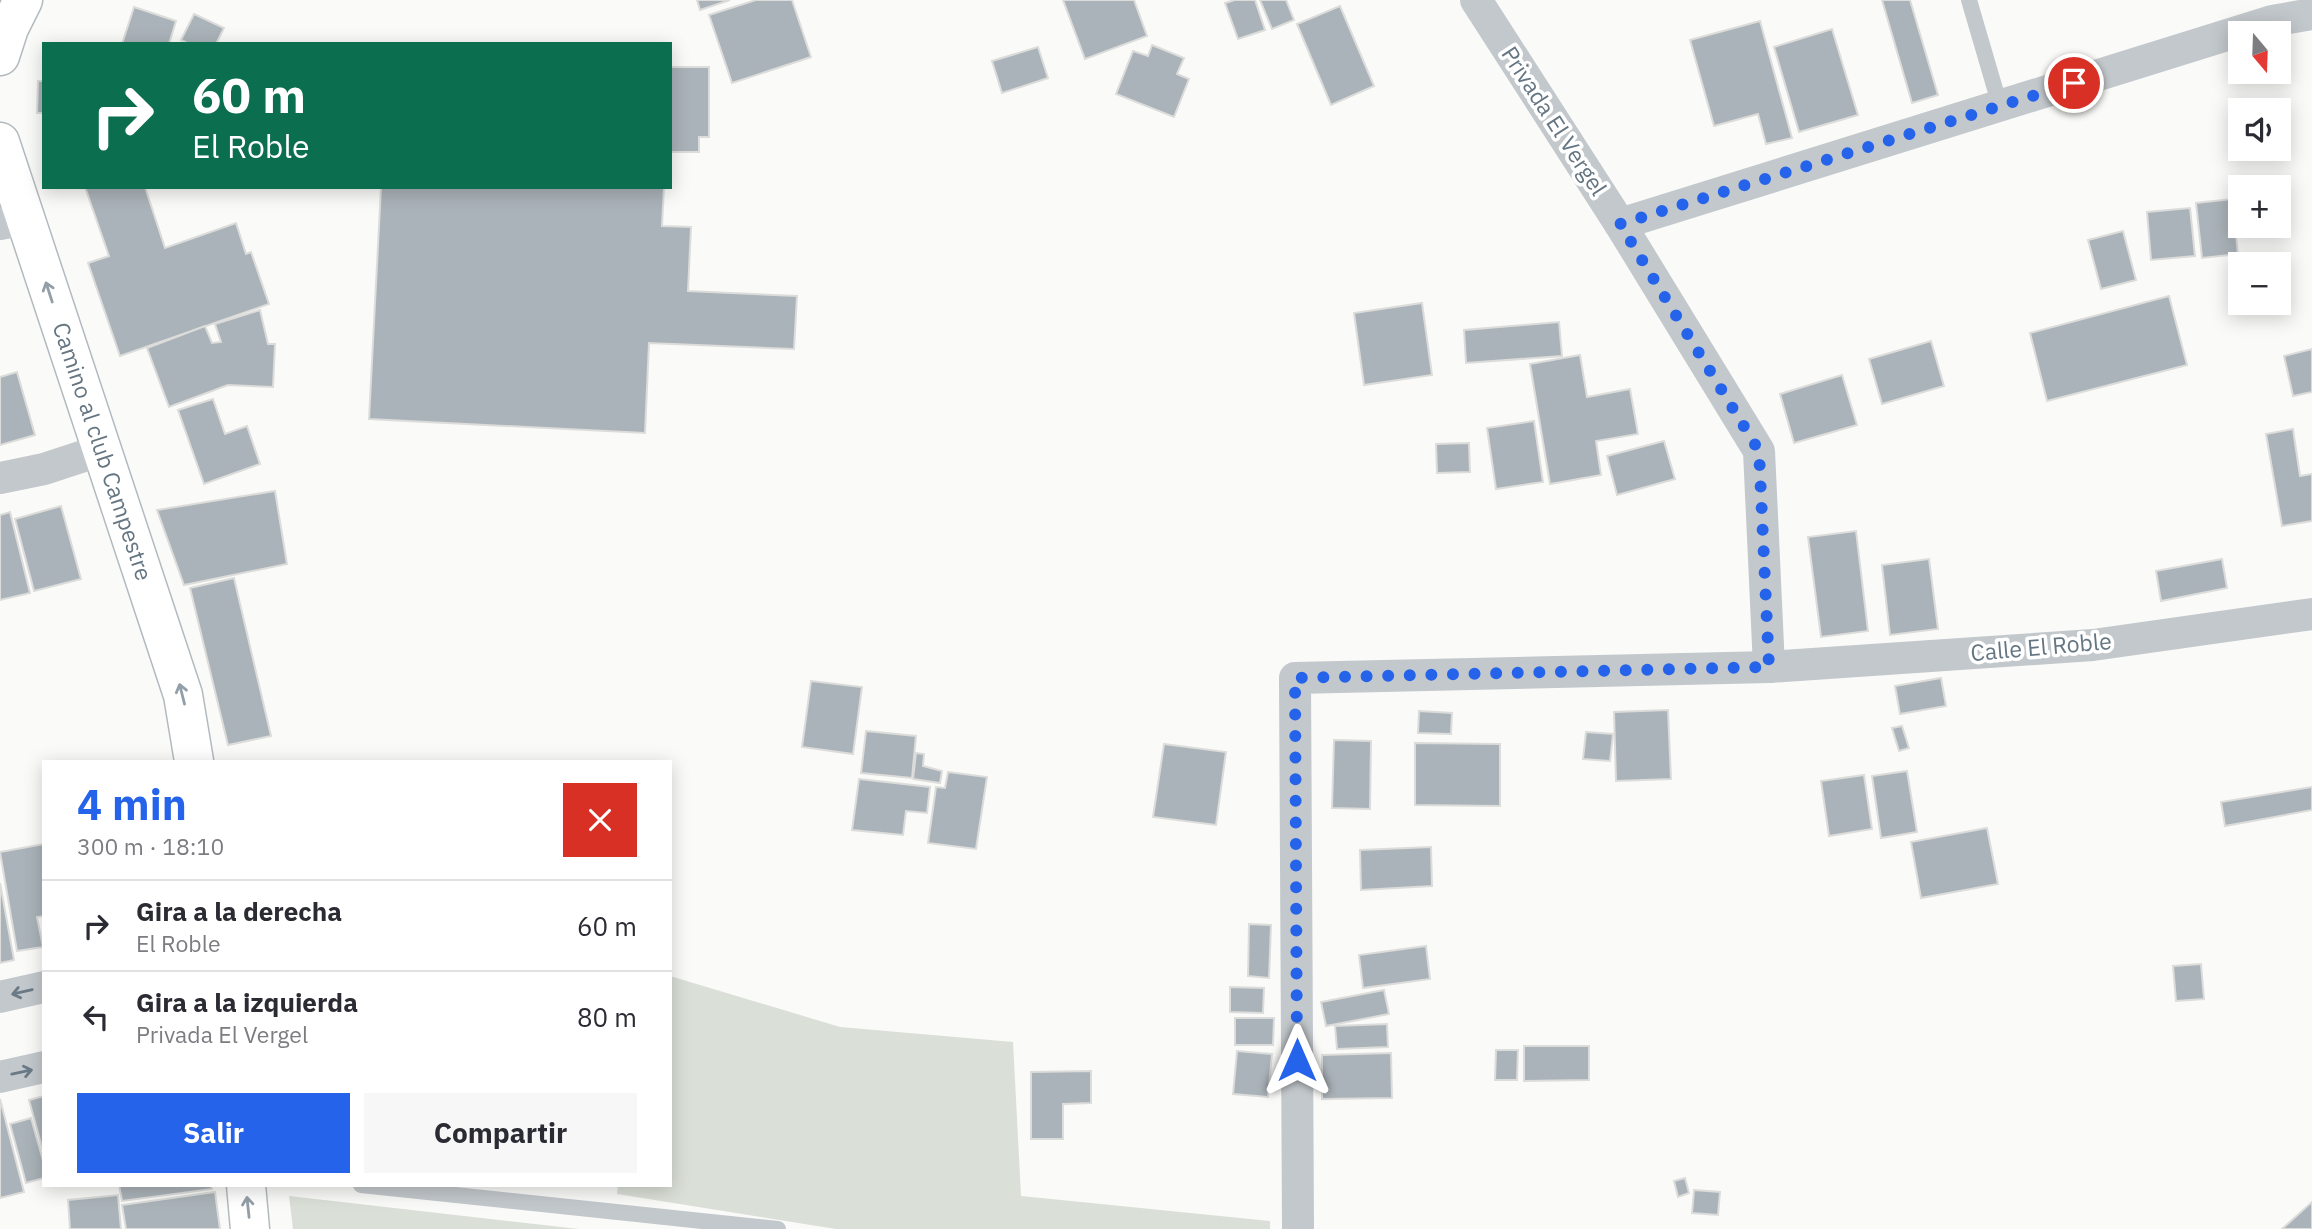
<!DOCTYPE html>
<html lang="es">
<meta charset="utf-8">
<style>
body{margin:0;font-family:"IBM Plex Sans",sans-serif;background:#f7f7f7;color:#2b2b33;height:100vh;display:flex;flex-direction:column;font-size:26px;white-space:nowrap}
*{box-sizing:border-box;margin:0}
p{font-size:23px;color:#7c7c81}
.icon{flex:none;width:38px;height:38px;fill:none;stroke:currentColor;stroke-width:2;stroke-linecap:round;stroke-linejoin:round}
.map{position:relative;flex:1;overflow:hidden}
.side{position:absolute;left:42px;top:760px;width:630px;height:427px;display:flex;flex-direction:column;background:#fff;border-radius:0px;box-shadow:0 4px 18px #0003}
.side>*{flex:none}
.hud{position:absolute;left:42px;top:42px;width:630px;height:147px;border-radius:0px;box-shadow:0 4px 18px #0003;background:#0b6e4f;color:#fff;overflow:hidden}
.needle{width:46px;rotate:161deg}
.fabs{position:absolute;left:2228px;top:21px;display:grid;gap:14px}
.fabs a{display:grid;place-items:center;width:63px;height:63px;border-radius:0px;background:#fff;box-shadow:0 4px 18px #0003;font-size:35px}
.pin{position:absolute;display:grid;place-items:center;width:60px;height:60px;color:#fff;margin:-30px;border:4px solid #fff;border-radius:50%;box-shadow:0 2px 7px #0007}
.me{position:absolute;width:77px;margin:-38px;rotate:0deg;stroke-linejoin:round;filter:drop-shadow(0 0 5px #0008)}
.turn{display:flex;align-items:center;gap:24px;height:147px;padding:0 35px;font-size:32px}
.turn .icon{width:91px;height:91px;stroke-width:2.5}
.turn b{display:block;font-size:49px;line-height:60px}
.round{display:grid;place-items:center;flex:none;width:74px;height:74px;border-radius:0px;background:#f7f7f7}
.head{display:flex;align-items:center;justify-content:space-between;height:119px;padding:0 35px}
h1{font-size:42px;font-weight:800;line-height:52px;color:#2563eb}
.primary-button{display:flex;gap:14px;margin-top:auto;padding:14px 35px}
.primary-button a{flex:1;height:80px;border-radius:0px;background:#2563eb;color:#fff;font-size:28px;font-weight:800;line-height:80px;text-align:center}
.primary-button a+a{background:#f7f7f7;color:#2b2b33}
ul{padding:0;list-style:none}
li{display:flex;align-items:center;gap:21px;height:91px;padding:0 35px;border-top:2px solid #e1e1e2}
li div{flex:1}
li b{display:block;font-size:26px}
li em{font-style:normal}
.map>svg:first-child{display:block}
.green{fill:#dadfd7}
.building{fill:#aab3b9;stroke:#dcdcda;stroke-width:2}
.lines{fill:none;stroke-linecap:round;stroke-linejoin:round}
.secondary-casing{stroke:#b3babf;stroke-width:41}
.lane{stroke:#c3c8cc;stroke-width:16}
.street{stroke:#c3c8cc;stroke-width:32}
.secondary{stroke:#fff;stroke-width:38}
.oneway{stroke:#939fa8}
.oneway2{stroke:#6a7a87}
.route{stroke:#2563eb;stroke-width:12;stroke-dasharray:0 21.6}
.labels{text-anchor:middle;stroke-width:7;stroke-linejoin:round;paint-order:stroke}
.street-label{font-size:23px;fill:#657683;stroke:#fff}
</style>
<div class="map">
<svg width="2312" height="1229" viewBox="0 0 2312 1229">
<rect width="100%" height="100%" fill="#fafaf8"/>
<g class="green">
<path d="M670 976 840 1027 1013 1042 1021 1196 1270 1221V1229H836L617 1194 618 1185H670Z"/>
<path d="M289 1196 579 1229H293Z"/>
</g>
<g class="building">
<path d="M697 0H730L700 10Z"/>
<path d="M756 0H792L811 57 732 83 709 15Z"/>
<path d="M1063 0H1134L1147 36 1085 59Z"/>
<path d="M1235 0H1255L1265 30 1238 39 1225 3Z"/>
<path d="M1260 0H1286L1294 20 1272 29Z"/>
<path d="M1882 0H1910L1938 95 1912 103Z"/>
<path d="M1340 6 1374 86 1331 105 1297 24Z"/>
<path d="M134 7 176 21 169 44H122Z"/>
<path d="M194 14 224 28 216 44H189L181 40Z"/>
<path d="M1760 21 1792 138 1766 144 1758 114 1714 126 1690 40Z"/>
<path d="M1832 29 1858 115 1799 132 1774 47Z"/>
<path d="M1152 45 1184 58 1177 74 1189 79 1174 117 1116 94 1133 51 1148 56Z"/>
<path d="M1038 47 1048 78 1002 93 992 61Z"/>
<path d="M670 67H709V137H699V152H670Z"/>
<path d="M38 81H44V113H37Z"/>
<path d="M85 187H145L165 248 236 223 246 254 251 252 269 304 120 356 88 263 109 256Z"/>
<path d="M381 187H664L662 226 691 227 688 291 797 296 794 349 649 343 645 433 369 419Z"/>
<path d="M2232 199 2238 254 2202 258 2196 203Z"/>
<path d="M2190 208 2195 256 2151 260 2147 212Z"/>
<path d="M2123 231 2136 280 2101 289 2088 240Z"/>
<path d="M2169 296 2187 365 2047 401 2030 333Z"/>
<path d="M1422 303 1432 375 1364 385 1354 313Z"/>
<path d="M260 310 268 344H275L273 387 228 385 169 407 147 348 205 326 212 343 221 342 215 324Z"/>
<path d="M1559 322 1562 356 1466 363 1464 330Z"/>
<path d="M1931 341 1944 386 1882 404 1869 359Z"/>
<path d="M2312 349V392L2293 396 2284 356Z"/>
<path d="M1580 355 1587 397 1630 389 1638 434 1596 441 1601 475 1550 484 1530 364Z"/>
<path d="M17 372 35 435 0 445V377Z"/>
<path d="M1842 375 1857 425 1794 443 1780 394Z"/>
<path d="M213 399 225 434 247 426 260 464 204 484 178 410Z"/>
<path d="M1534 421 1543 482 1496 489 1487 428Z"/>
<path d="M2293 429 2300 476 2312 474V521L2282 526 2266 434Z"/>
<path d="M1664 441 1675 479 1617 495 1607 456Z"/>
<path d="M1469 443 1470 472 1437 473 1436 444Z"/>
<path d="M275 491 287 564 184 585 157 510Z"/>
<path d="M61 506 81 579 34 591 15 519Z"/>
<path d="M10 512 30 593 0 600V515Z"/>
<path d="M1856 531 1868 631 1821 637 1808 537Z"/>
<path d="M1929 559 1938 629 1890 635 1882 565Z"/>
<path d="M2222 559 2227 588 2161 601 2156 571Z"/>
<path d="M234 578 271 736 228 745 190 588Z"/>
<path d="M1941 678 1946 706 1900 714 1895 686Z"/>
<path d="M811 681 862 687 853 754 802 747Z"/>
<path d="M1668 710 1671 779 1616 781 1614 712Z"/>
<path d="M1419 711 1452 713 1451 734 1418 733Z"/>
<path d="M1902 726 1909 748 1899 751 1892 728Z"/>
<path d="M866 731 916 736 912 778 861 773Z"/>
<path d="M1586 732 1613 734 1610 761 1583 759Z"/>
<path d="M1334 740 1371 741 1370 809 1332 808Z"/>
<path d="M1415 743 1500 744V806L1415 805Z"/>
<path d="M1164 744 1226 752 1216 825 1153 817Z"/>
<path d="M916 753 924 754 923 766 942 771 940 783 913 779Z"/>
<path d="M1907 771 1917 832 1881 838 1872 776Z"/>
<path d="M948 772 987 777 976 849 928 843 936 787 945 788Z"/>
<path d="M1864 775 1872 829 1829 836 1821 781Z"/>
<path d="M859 779 930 787 927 813 906 811 903 835 852 830Z"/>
<path d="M2312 787V810L2225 826 2221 802Z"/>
<path d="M1987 828 1998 884 1921 898 1911 842Z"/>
<path d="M44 844V916L37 917 43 947 17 951 0 852Z"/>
<path d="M1431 847 1432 886 1361 890 1360 850Z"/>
<path d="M0 883 14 960 0 963Z"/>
<path d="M1249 924 1271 925 1269 978 1248 976Z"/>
<path d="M1426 946 1430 979 1363 988 1359 955Z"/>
<path d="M2201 964 2204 999 2176 1001 2173 966Z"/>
<path d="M1230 987 1264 988 1263 1013 1230 1012Z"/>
<path d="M1384 990 1389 1014 1326 1026 1321 1002Z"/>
<path d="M1235 1018H1274L1273 1045H1235Z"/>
<path d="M1387 1024 1388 1047 1337 1049 1335 1026Z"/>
<path d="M1524 1046H1589V1080L1524 1081Z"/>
<path d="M1496 1050H1518L1517 1080H1495Z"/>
<path d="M1237 1051 1272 1054 1268 1097 1233 1094Z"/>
<path d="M1391 1053 1392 1098 1322 1099V1055Z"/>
<path d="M1091 1071V1103L1063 1104V1139H1031V1072Z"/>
<path d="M44 1096V1155L29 1100Z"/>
<path d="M0 1099 24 1192 0 1198Z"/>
<path d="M31 1118 44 1164V1178L26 1183 10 1124Z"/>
<path d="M1685 1178 1689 1193 1678 1197 1674 1181Z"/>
<path d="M119 1185H211L212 1189 122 1201Z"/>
<path d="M1694 1190 1720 1192 1718 1215 1692 1213Z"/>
<path d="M215 1192 220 1229H126L122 1205Z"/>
<path d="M118 1195 121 1229H70L68 1200Z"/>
<path d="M2312 1202V1229H2282Z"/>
</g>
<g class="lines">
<g class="secondary-casing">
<g id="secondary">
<path d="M0 56 9 28 23 0"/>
<path id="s1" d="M0 142 183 695 194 761"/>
<path d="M246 1185 250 1229"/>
</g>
</g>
<g class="lane">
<path d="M1969 0 2000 106"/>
<path d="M361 1185 778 1229"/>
</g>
<g class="street">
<path d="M1476 0 1620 224 1759 451 1769 667"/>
<path d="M0 224 25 219"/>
<path d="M1620 224 2272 21 2312 14"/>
<path d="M0 478 44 469 102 450"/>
<path d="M0 997 44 987"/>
<path d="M0 1077 44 1067"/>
<path d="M1298 1229 1295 678 1769 667 2093 645 2312 614"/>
</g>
<use href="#secondary" class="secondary"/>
</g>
<defs><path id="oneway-shaft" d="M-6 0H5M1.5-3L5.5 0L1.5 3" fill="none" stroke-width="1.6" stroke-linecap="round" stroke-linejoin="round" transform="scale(1.75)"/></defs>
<g class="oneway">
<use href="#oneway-shaft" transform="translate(49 292) rotate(-108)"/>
<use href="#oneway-shaft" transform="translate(182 694) rotate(-104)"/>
<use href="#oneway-shaft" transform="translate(248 1207) rotate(-96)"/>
</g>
<g class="oneway2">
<use href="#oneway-shaft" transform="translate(22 992) rotate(167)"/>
<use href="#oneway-shaft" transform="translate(22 1072) rotate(-12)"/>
</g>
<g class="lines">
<path class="route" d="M1297 1060 1295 678 1769 667 1759 451 1620 224 2074 83"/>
</g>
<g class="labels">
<g class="street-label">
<text transform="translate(1554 121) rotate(57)" y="8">Privada El Vergel</text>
<text dy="8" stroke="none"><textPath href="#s1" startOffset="326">Camino al club Campestre</textPath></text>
<text transform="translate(2041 647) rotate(-5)" y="8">Calle El Roble</text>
</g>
</g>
</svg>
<div class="fabs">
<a><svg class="needle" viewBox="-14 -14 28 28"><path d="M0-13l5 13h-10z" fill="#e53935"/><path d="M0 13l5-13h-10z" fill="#7c7c81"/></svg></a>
<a><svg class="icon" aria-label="sound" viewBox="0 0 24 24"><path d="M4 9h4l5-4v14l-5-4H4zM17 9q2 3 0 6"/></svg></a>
<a>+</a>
<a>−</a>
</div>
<div class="pin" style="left:2074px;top:83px;background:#d93025"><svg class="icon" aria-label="arrive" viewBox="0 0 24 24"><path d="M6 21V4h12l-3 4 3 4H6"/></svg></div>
<svg class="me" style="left:1297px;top:1060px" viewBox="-20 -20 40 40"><path d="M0-17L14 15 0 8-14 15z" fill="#2563eb" stroke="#fff" stroke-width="4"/></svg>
<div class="hud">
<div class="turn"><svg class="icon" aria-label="right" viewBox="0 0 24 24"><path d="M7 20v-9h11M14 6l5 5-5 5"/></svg><div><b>60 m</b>El Roble</div></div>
</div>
<section class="side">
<div class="head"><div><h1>4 min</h1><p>300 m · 18:10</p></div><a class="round" style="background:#d93025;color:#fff"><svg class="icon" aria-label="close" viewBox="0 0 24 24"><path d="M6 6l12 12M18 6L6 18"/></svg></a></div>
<ul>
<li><svg class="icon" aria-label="right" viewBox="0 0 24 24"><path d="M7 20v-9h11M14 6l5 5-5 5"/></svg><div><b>Gira a la derecha</b><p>El Roble</p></div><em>60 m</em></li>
<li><svg class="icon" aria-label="left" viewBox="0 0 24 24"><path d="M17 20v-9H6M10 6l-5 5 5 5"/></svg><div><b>Gira a la izquierda</b><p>Privada El Vergel</p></div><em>80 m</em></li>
</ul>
<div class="primary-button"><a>Salir</a><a>Compartir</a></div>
</section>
</div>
